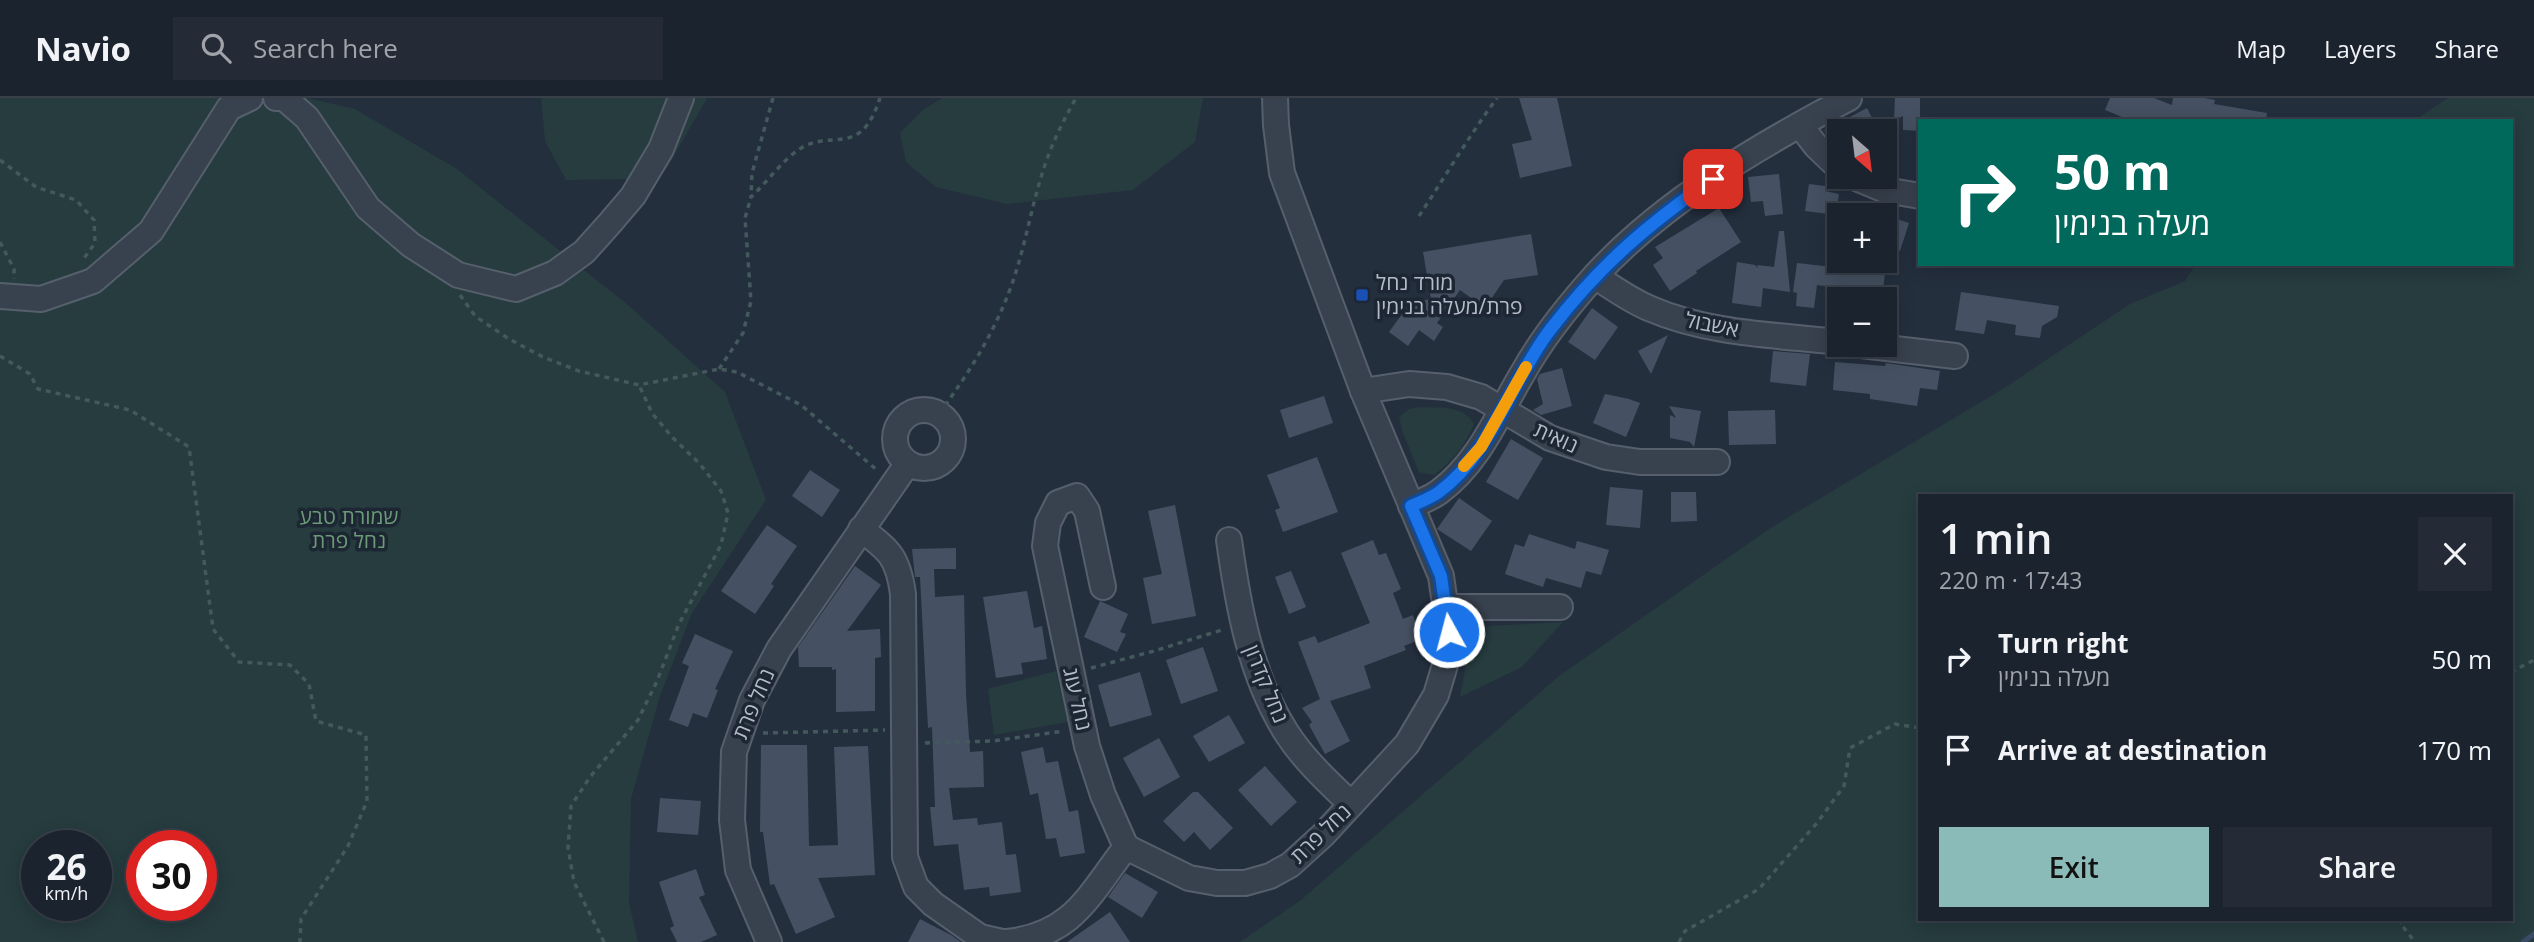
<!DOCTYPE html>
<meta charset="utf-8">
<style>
body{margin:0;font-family:"Open Sans","Noto Sans Hebrew",sans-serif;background:#242b36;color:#f1f3f6;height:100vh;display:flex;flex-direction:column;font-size:26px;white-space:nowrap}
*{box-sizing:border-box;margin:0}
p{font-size:23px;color:#a0a4aa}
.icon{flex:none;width:38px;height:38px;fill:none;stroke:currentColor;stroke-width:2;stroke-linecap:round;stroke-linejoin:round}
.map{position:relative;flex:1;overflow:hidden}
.side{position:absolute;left:1918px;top:396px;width:595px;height:427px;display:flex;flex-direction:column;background:#1b232e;border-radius:0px;box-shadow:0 4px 18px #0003,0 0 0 2px #39404a}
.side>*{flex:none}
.hud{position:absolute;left:1918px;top:21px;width:595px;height:147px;border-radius:0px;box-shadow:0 4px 18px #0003,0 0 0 2px #39404a;background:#00695c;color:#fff;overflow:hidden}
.needle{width:46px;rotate:152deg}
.controls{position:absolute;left:1827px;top:21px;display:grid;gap:14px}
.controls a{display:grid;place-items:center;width:70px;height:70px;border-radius:0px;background:#1b232e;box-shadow:0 4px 18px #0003,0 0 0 2px #39404a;font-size:35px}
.speed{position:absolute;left:21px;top:732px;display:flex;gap:14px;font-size:35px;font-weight:700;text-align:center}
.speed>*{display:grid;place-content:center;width:91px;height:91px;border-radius:50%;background:#1b232e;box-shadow:0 4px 18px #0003,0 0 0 2px #39404a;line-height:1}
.speed small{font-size:18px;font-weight:400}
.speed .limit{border:10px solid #d22;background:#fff;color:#111}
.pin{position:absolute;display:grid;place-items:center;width:60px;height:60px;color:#fff;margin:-30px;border-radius:14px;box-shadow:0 4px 10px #0006}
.me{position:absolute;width:77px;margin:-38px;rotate:353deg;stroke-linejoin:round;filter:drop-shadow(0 0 5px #0008)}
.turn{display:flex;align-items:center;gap:24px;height:147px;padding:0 21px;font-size:32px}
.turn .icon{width:91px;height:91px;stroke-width:2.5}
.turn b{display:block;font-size:49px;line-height:60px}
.round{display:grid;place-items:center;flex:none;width:74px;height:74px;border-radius:0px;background:#242b36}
.overview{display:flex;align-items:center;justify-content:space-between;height:119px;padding:0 21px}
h1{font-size:42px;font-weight:600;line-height:52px}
.primary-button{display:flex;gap:14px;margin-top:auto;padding:14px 21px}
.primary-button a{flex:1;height:80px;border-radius:0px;background:#8bbbb9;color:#111;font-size:28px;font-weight:600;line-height:80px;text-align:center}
.primary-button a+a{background:#242b36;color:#f1f3f6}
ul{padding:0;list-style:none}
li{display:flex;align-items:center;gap:21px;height:91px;padding:0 21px}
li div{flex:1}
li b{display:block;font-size:26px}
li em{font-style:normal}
header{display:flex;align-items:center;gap:42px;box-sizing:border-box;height:98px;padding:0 35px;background:#1b232e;border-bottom:2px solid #39404a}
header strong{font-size:33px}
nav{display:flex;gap:38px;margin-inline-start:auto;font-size:24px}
.search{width:490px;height:63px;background:#242b36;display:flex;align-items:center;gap:18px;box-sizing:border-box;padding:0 24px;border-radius:0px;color:#a0a4aa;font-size:26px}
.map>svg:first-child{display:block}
.green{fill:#263c3f;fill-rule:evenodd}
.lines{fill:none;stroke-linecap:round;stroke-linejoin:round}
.stream{stroke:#394c67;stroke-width:5}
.building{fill:#455162}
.minor-casing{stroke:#565f6c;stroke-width:28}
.path{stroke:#44595c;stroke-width:3.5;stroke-dasharray:5 5;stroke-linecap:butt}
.minor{stroke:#38414e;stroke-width:24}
.route-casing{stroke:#114b97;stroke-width:18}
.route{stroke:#1a73e8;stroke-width:12}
.slow{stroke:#f59e0b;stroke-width:12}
.transit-dot{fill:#1a4fb4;stroke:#1d2633;stroke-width:2.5}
.labels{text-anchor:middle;stroke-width:7;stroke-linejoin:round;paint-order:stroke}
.poi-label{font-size:21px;fill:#b4bcc9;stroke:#1d2633;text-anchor:start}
.street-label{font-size:21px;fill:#b4bcc9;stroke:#1d2633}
.park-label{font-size:21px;fill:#6b9a76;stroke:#1d2633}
</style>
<header>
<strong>Navio</strong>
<div class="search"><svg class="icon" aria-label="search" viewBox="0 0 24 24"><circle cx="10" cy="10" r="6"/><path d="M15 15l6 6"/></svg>Search here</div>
<nav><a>Map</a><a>Layers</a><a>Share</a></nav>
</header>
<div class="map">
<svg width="2534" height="844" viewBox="0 0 2534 844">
<rect width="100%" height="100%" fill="#242f3e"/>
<g class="green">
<path d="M0 0H307L355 11 457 71 628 207 725 294 766 402 692 515 660 598 631 701 629 805 638 844H0ZM37 747H96V807H37ZM142 747H201V807H142Z"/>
<path d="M541 0H707L671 63 637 81 566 82 545 43Z"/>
<path d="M942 0H1203L1195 44 1133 92 1007 106 936 89 906 64 900 35 923 12Z"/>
<path d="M2448 0H2534V844H1240L1301 802 1559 578 1769 431 2006 289 2130 206 2185 183 2196 166H2511V23H2413ZM2511 397V821H1920V397Z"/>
<path d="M1420 309C1439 310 1464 307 1474 326 1465 347 1453 363 1434 377L1419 374 1403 335 1399 319 1409 311Z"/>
<path d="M1563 524 1522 569 1460 599 1473 529Z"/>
<path d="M1056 573 1068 624 994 637 988 591Z"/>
</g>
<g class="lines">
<path class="stream" d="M2523 844 2534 836"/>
</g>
<g class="building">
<path d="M1519 0H1557L1572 68 1520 80 1512 46 1532 42Z"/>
<path d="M1895 0H1920V33L1903 32V18L1894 22Z"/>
<path d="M2110 0H2154L2172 7 2173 0H2204L2215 2 2214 6 2267 15 2266 23H2132L2105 12Z"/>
<path d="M1867 10 1879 33H1823Z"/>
<path d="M1779 76 1783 116 1765 118 1763 103 1751 104 1748 79Z"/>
<path d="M1809 86 1825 88V93L1839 96 1836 117 1805 113Z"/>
<path d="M1719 110 1741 144 1696 173 1697 175 1670 193 1653 167 1663 160 1655 149Z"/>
<path d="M1885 117 1909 125 1900 153 1885 147Z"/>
<path d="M1779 133H1784L1790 194 1763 190 1761 209 1732 205 1737 164 1755 167 1758 170 1757 167 1774 169Z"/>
<path d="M1531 136 1538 177 1504 182 1485 210 1460 192 1437 225 1443 229 1434 243 1419 232 1408 248 1389 234 1410 205 1431 201 1423 154Z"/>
<path d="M1797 165 1885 175 1882 201H1855L1857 192 1817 187 1814 210 1796 208 1797 195 1793 194Z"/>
<path d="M1961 194 2059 208 2057 219 2042 228 2040 240 2015 237 2016 227 1987 222 1984 236 1955 232Z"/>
<path d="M1592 210 1618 229 1595 262 1568 244Z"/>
<path d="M1668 237 1651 276 1638 253Z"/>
<path d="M1773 253 1810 256 1806 288 1770 284Z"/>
<path d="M1835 264 1885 268 1886 265 1940 273 1937 292 1920 290 1917 308 1870 301V296L1833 292Z"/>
<path d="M1562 270 1572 308 1541 317 1533 312 1543 306 1537 281 1540 276Z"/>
<path d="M1605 296 1629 301 1640 305 1626 339 1593 325Z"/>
<path d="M1324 298 1333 325 1289 340 1280 312Z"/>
<path d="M1669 308 1701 313 1694 349 1690 344 1670 340V317L1676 320Z"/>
<path d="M1775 312 1776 346 1729 347 1728 313Z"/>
<path d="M1511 341 1543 360 1518 402 1486 384Z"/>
<path d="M1317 359 1338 414 1283 434 1275 412 1280 410 1267 377Z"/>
<path d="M810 372 840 392 822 419 792 398Z"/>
<path d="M1610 389 1643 392 1640 430 1606 427Z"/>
<path d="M1671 394H1696L1697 423 1671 424Z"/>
<path d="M1459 400 1492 423 1471 453 1437 431Z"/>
<path d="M1175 407 1196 518 1152 526 1143 480 1162 476 1148 413Z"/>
<path d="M767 427 797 448 771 486 774 488 755 516 721 493Z"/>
<path d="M1529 436 1575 451 1577 443 1609 452 1601 477 1586 473 1581 490 1546 480 1543 489 1505 476 1515 446 1524 449Z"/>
<path d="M1373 442 1379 457 1386 455 1401 491 1393 495 1403 521 1413 517 1422 541 1404 548 1406 552 1364 568 1371 590 1330 603 1350 643 1325 656 1309 627 1312 624 1302 610 1320 601 1298 544 1315 538 1318 545 1370 525 1341 455Z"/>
<path d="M956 450V471H934L935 499 964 497 966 597 970 654 983 653 984 689 949 690 953 722 977 720 978 727 1002 724 1006 757 1016 756 1021 794 990 798 989 789 964 792 958 746 934 748 930 709H935L932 629 928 630 920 479H915L912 451Z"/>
<path d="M855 468 881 487 847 533 880 531 881 559 875 560V613L836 614V571L832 572V569H799L798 549Z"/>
<path d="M1291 473 1306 509 1289 516 1275 479Z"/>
<path d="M1027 493 1034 530 1042 528 1047 561 1021 565 1023 576 996 580 983 499Z"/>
<path d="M1100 503 1128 516 1120 534 1126 536 1117 554 1084 539Z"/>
<path d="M695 536 733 553 715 591 718 592 707 620 693 615 688 629 669 622 689 568 682 565Z"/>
<path d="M1203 549 1218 593 1181 606 1166 562Z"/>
<path d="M1140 574 1152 617 1110 629 1098 587Z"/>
<path d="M1229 617 1245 645 1209 664 1193 638Z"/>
<path d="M1159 640 1180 679 1144 699 1123 660Z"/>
<path d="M761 647H807L809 748 838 747 834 649 868 648 875 777 818 780 835 819 796 836 774 786 770 787 763 734H760Z"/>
<path d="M1043 649 1046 665 1058 663 1069 714 1078 712 1085 755 1060 759 1056 740 1046 741 1038 695 1030 697 1021 654Z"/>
<path d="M1265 668 1297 704 1271 728 1238 692Z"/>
<path d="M1193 694H1198L1233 730 1210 752 1194 734 1184 744 1163 723Z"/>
<path d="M660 700 701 703 698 737 657 734Z"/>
<path d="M696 771 705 797 699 799 717 837 701 844H677L670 830 674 828 659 784Z"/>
<path d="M1125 775 1158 794 1142 820 1108 799Z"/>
<path d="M1110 814 1130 844H1067Z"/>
<path d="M920 821 951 837 961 844H908Z"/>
</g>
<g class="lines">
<g class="minor-casing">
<g id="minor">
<path d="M276 0H284L307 20 368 110 411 147 458 177 516 191 555 175 584 154 610 125 633 98 661 51 681 0"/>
<path d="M1800 27 1816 48 1839 70"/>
<path d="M1854 79 1885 92 1920 98"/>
<path d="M1595 178C1613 190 1631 203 1651 211 1709 236 1777 237 1839 244"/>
<path d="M0 198 41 201 93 183 151 133 229 10 250 0"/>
<path d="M1861 247 1955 258"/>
<path d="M1363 293 1409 286 1447 289 1481 299 1550 340 1606 359 1640 364H1717"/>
<circle cx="924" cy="341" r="29"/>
<path d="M1411 408C1420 404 1431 400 1439 394 1480 364 1499 314 1524 273 1543 239 1568 208 1594 179 1662 104 1760 47 1849 0"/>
<path d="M861 431C890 453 898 459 903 496L905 759 916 789 933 806 980 839 1002 844"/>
<path d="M1229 442C1238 507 1250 577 1286 634 1303 661 1328 684 1351 706"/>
<path d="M1103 489 1087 413 1077 398 1058 405 1048 425 1045 448 1087 648 1103 697 1126 749"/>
<path d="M1447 509H1560"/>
<path d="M1126 749 1189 780 1217 785H1245L1270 778 1290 767 1323 737 1407 646 1436 597 1445 567 1449 534 1441 478 1363 293 1282 75 1276 27 1275 0"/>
<path d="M769 844 738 772 732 722 734 654 752 602 779 551 908 365"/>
<path d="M1007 844C1073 837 1089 797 1126 749"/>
</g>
</g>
<g class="path">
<path d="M773 0 752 75 751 99C766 85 779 67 794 55 830 26 859 65 880 0"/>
<path d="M0 62 36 89 76 102 94 122 95 145 82 163"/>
<path d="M1419 118C1445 79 1469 38 1497 0"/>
<path d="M0 144 14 171V181"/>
<path d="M460 197 475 218 509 241 543 259 579 273 639 287 719 271 737 274 801 307 878 373"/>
<path d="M0 258 30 276 38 291 130 312 189 349 213 531 239 564 290 567 309 586 316 623 366 637 367 703 348 748 301 821 300 844"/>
<path d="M719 271 743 235 751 203 745 120 751 99"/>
<path d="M939 316C970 273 994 236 1012 186 1025 149 1031 110 1043 73 1051 47 1063 23 1076 0"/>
<path d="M1091 570 1154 553 1225 531"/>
<path d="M2511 574 2534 562"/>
<path d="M763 635 885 632"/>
<path d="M925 645 993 643 1064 633"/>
<path d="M2403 821 2400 825 2415 844"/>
<path d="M604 844 574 784 568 750 571 708 590 679 638 622 657 583 679 526 721 447 728 415 721 393 699 365 672 339 652 315 639 287"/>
<path d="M1679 844 1685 833 1759 791 1817 725 1844 688 1850 650 1895 626 1920 630"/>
</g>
<use href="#minor" class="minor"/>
</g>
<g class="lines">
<g class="route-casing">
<path id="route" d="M1449 534 1441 478 1411 408C1420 404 1431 400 1439 394 1492 355 1511 283 1550 232 1599 168 1647 127 1713 81"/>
</g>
<use href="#route" class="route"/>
<path class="slow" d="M1464 368 1481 349 1526 269"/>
</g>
<rect class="transit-dot" x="1355" y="190" width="14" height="14" rx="3.5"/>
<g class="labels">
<g class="poi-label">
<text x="1376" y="192">מורד נחל<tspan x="1376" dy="24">פרת/מעלה בנימין</tspan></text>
</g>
<g class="street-label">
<text transform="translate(1712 227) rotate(11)" y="7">אשבול</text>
<text transform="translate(1556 340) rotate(24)" y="7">נואית</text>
<text transform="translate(1266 586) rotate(68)" y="7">נחל קדרון</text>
<text transform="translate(1077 601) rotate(77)" y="7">נחל עוג</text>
<text transform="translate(754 606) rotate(-67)" y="7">נחל פרת</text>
<text transform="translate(1321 736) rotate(-44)" y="7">נחל פרת</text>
</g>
<g class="park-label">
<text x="349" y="426">שמורת טבע<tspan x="349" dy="24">נחל פרת</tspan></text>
</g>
</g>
</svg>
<div class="controls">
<a><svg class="needle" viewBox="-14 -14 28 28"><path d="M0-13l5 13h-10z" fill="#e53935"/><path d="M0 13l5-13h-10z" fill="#a0a4aa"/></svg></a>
<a>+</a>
<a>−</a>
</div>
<div class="speed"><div>26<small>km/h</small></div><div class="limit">30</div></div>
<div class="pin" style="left:1713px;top:81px;background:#d93025"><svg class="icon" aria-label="arrive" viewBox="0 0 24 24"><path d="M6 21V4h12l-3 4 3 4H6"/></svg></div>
<svg class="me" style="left:1449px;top:534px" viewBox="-20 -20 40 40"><circle r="17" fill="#1a73e8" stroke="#fff" stroke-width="3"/><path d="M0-11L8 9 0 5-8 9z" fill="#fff"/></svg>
<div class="hud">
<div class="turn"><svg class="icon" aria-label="right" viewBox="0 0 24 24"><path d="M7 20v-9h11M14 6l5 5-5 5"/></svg><div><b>50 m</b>מעלה בנימין</div></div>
</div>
<section class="side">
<div class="overview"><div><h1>1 min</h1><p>220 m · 17:43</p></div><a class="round"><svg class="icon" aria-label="close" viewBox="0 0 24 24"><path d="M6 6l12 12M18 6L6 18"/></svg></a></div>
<ul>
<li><svg class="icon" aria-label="right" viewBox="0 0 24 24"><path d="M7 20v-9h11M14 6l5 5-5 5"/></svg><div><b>Turn right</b><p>מעלה בנימין</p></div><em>50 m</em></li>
<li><svg class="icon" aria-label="arrive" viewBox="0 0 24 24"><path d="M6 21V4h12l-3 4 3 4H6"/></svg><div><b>Arrive at destination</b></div><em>170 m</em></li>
</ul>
<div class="primary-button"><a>Exit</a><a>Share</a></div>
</section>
</div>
